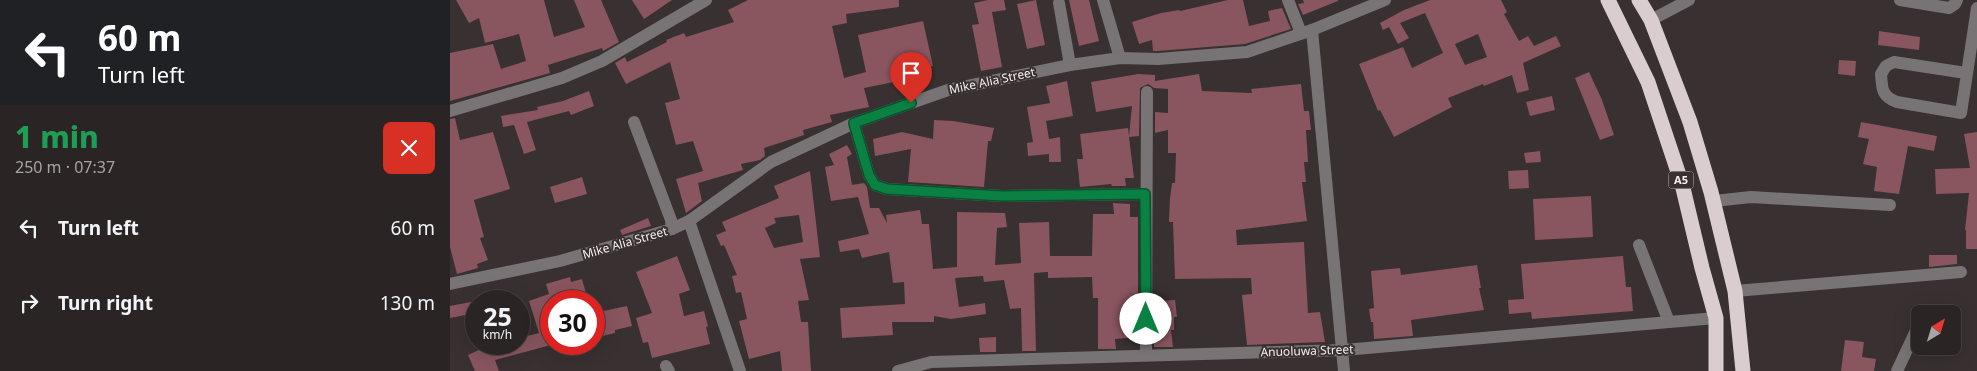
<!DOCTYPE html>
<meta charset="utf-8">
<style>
body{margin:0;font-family:"Noto Sans",sans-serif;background:#322c2d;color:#f1f3f6;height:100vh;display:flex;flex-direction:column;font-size:19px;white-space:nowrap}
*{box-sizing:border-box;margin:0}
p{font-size:16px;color:#a5a4a7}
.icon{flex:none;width:28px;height:28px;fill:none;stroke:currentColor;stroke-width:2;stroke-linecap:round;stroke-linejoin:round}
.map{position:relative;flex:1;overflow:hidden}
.panel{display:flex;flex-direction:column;background:#2a2425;width:450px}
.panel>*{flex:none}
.top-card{background:#202124;color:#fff;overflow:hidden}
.needle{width:32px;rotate:38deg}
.fabs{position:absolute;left:1461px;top:305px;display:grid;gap:10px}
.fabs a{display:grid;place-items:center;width:50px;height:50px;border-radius:8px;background:#2a2425;box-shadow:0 5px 20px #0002,0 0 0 1px #464142;font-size:25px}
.speed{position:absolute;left:15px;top:290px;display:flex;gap:10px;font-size:25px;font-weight:700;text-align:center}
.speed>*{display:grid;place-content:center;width:65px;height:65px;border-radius:50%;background:#2a2425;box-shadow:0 5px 20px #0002,0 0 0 1px #464142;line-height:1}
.speed small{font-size:12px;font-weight:400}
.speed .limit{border:8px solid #d22;background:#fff;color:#111}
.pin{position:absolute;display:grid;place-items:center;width:42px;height:42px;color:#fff;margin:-51px -21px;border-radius:50% 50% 50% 0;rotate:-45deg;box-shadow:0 0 5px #0007}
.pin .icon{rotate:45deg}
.me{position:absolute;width:55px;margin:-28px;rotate:0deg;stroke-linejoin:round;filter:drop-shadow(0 0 4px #0008)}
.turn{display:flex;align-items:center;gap:18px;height:105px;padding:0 15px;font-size:22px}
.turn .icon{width:65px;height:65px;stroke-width:2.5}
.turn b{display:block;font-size:35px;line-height:42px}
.round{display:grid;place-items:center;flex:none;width:52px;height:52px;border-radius:8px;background:#322c2d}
.headline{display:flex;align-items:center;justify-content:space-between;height:85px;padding:0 15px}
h1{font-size:30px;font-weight:800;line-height:38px;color:#1e9e55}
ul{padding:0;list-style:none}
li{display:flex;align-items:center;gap:15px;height:75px;padding:0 15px}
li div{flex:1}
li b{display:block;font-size:19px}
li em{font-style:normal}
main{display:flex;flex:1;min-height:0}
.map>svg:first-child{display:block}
.building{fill:#89555f;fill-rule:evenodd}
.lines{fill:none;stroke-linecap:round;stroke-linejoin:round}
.minor{stroke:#787374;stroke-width:12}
.highway{stroke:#d9cdcf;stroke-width:15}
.route-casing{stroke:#07532c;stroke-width:12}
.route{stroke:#0b8043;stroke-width:9}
.labels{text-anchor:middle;stroke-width:4;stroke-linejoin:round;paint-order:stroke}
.shield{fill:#383031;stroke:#bcb6b7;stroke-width:1}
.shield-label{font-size:11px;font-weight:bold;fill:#f5eff0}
.street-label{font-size:12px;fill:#f5eff0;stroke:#383031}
</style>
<main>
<section class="panel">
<div class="top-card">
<div class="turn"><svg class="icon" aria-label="left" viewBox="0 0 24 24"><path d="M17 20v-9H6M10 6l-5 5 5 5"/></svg><div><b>60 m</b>Turn left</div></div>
</div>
<div class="headline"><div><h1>1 min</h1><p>250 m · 07:37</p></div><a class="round" style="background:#d93025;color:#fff"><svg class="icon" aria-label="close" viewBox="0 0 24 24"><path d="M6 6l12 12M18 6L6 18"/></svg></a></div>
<ul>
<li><svg class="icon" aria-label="left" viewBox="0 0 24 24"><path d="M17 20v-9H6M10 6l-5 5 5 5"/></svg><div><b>Turn left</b></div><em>60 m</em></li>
<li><svg class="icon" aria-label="right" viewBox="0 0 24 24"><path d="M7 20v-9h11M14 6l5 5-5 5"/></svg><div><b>Turn right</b></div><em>130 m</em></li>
</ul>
</section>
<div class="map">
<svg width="1527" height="371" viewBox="0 0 1527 371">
<rect width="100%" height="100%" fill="#383031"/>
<g class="building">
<path d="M6 0H94L104 37 135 27 124 0H151L169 42 153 51 152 48 98 65 100 73 0 101V53L43 44 51 69 76 61 69 34 35 43 29 18 19 23Z"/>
<path d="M182 0H222L194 19Z"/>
<path d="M298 0H449V7L396 14 397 23 382 26 394 78 416 72 408 35 473 21 483 66 448 74 449 81 414 88 419 107 380 115 382 122 353 130 354 135 314 148 315 156 310 160 291 164 293 170 248 183 252 201 236 213 226 179 253 171 243 141 226 145 215 103 230 99 220 62 176 84 165 63 175 57 177 62 217 42 216 40 234 33 236 37 284 22 278 10Z"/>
<path d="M538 0H554L556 10 542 12 552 67 531 71 522 25 529 24 524 3Z"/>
<path d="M586 0 595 45 577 49 567 4Z"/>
<path d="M619 0H639L649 41 629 46Z"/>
<path d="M778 0H793L799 26 820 21 818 11 832 8 841 29 795 44 708 51H703L702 40 689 44 682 22 711 13 729 10 730 11Z"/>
<path d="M853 0H888V1L853 15 848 4 854 3Z"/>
<path d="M980 0H1051L1057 12 1054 14 1069 41 1078 36 1084 46 1106 36 1111 46 1073 63 1079 90 1067 93 1062 75 1034 86 1033 84 998 98 1002 107 944 137 930 110 928 111 909 64 953 47 962 68 993 53 975 13 950 23 959 38 948 44 939 27 933 30 930 23 954 10ZM1028 34 1037 57 1015 65 1005 44Z"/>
<path d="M1429 31 1470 37 1469 50 1428 45Z"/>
<path d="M1389 60 1406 61 1405 76 1388 74Z"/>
<path d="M1139 72 1152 100 1164 135 1150 140 1125 78Z"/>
<path d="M688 74 705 75V81L749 74 752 91 802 93 801 89 851 84 854 111H859L861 130H856L858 162H854L856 182H852L857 221 786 230 787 245 854 242 858 313 870 312 875 342 797 345 792 295 802 294 801 278 725 279 723 222H719L720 198 722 183H725L726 153H718V130L705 133V112L718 113V89L704 88 698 84 690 88 689 136 679 137 684 178H675L676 186H662L661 184 630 187 627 159H633L630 134 678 128 679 136 682 106 646 112 641 82Z"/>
<path d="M617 81 623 116 596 121 599 139 610 137 611 162H599V154L578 156 577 143 583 142 577 107 600 103 596 86Z"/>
<path d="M139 91 144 106 121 115 119 111 77 122 86 150 74 154 64 125 53 127 51 116 88 110 87 107 113 101Z"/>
<path d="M1102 96 1105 110 1080 116 1076 102Z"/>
<path d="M5 118 10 140 43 132 60 189 24 200 34 237 30 238 38 260 27 264 28 268 7 274 0 247V119Z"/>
<path d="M484 120 503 121 544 128 541 141H538L534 187 458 182 461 149 425 156 423 139 452 132 483 139Z"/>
<path d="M1411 122 1487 136 1484 151 1458 146 1449 194 1424 191 1427 167 1413 164 1419 139 1408 137Z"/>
<path d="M1527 132V249H1516V230H1515L1519 193 1486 194 1485 169 1520 168 1514 134Z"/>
<path d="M397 145 402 154 397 157 402 185 414 183 417 187 420 208H429L437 223 436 215 470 210 472 224H479L483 269 507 267V212L555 213 557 227 547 228 545 265 571 263 569 223 599 222 600 256H642L643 214H664L663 203 680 204V217H688V337L665 339 666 349H648V298H643L642 277 598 278V272L584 273 586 351H572L571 308 560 309 554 280 534 282 533 276 505 278 509 307 535 303 536 314 501 319 484 316V322H442L443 335 392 338 390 308 455 304 454 282 443 283 439 252 412 258 409 249 390 252 388 241 419 234 408 197 381 201 375 167 384 165 379 154Z"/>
<path d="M1090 151 1091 162 1076 163 1074 153Z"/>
<path d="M1078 170 1079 188 1059 189 1058 171Z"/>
<path d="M360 171 370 257 350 259 359 300 348 301 351 322H358L361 371H332L330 351 299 359 289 321 297 319 291 292 286 293 282 276 287 275 274 245 271 246 266 235 276 231 272 222 329 198 324 186ZM349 215 353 242 324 248 315 228 326 223 324 218Z"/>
<path d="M132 177 137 194 105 203 100 187Z"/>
<path d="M1141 196 1143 237 1085 240 1083 199Z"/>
<path d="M198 218 201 226 172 235 170 230Z"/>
<path d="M1479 255H1507V264L1479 267Z"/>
<path d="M227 256 240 290 229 294 234 316 254 311 258 326 256 327 260 344 202 358 198 342 193 343 186 318 202 313 186 272Z"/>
<path d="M1173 256 1176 287H1181L1183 311 1082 319 1081 312 1059 314 1058 300 1074 299 1071 264Z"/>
<path d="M1027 265 1031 288H1029L1034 310 961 320 963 336 924 339 923 322H921L919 309 924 308 921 271 950 268 951 275Z"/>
<path d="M120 277 121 282 132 279 138 301H101V345L45 360 49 371H25L18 355 42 344H69V338L89 333 79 301 99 294 96 284Z"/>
<path d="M725 300 727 317H724V330H721L723 347H704V340H711L710 322H713L712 301Z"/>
<path d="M26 301V313L0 318V306Z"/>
<path d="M177 306 182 326 165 330V333L144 338V313Z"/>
<path d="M546 337V352H530L529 338Z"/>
<path d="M1395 340 1414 342 1412 357 1426 359 1424 371H1391Z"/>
</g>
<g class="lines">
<g class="minor">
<path d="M653 0 670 58"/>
<path d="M838 0 851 33"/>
<path d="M1450 0 1499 8 1505 4 1507 0"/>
<path d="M609 3 620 65"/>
<path d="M1201 20 1239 0"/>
<path d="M862 30 894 371"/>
<path d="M1516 73 1444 62 1436 66 1431 74C1432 89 1432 97 1447 102L1511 113 1527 8"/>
<path d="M0 111 112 78 152 61 256 0"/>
<path d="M184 122 221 220 222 229"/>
<path d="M404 123 419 175 425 185 437 189 552 196 695 194"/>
<path d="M1264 201 1301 197 1440 205"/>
<path d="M239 221 290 371"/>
<path d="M1189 245 1219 322"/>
<path d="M0 284 110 261 222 229 239 221 321 162 404 123 498 90 620 65 670 58 708 59 797 52 862 30 935 0"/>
<path d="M1285 291 1511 272"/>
<path d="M696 355 697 92"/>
<path d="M216 366 219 371"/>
<path d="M448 371 481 362 894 350 1266 318"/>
<path d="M1447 371 1470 322"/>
</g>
<g class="highway">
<path d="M1158 0 1198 82 1232 184 1252 268 1266 318V371"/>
<path d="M1189 0 1201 20 1240 122 1261 192 1285 291 1293 371"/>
</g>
</g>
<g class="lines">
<g class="route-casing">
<path id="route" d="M461 103 404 123 419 175 425 185 437 189 552 196 695 194 696 319"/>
</g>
<use href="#route" class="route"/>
</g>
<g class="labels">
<rect class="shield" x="1218.5" y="171.5" width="25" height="17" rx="4"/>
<g class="shield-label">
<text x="1231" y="184">A5</text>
</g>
<g class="street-label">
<text transform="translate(542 81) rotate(-12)" y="4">Mike Alia Street</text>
<text transform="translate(175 243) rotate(-16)" y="4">Mike Alia Street</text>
<text transform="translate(857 351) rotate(-2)" y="4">Anuoluwa Street</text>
</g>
</g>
</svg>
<div class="fabs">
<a><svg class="needle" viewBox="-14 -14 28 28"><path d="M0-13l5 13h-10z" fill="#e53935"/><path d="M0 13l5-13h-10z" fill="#a5a4a7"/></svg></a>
</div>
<div class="speed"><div>25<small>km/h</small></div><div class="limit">30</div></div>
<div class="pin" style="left:461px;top:103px;background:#d93025"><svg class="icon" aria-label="arrive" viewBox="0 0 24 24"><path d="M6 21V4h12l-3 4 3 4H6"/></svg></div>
<svg class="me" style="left:696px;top:319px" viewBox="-20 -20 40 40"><circle r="19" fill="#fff"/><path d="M0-13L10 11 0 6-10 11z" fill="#0b8043"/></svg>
</div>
</main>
